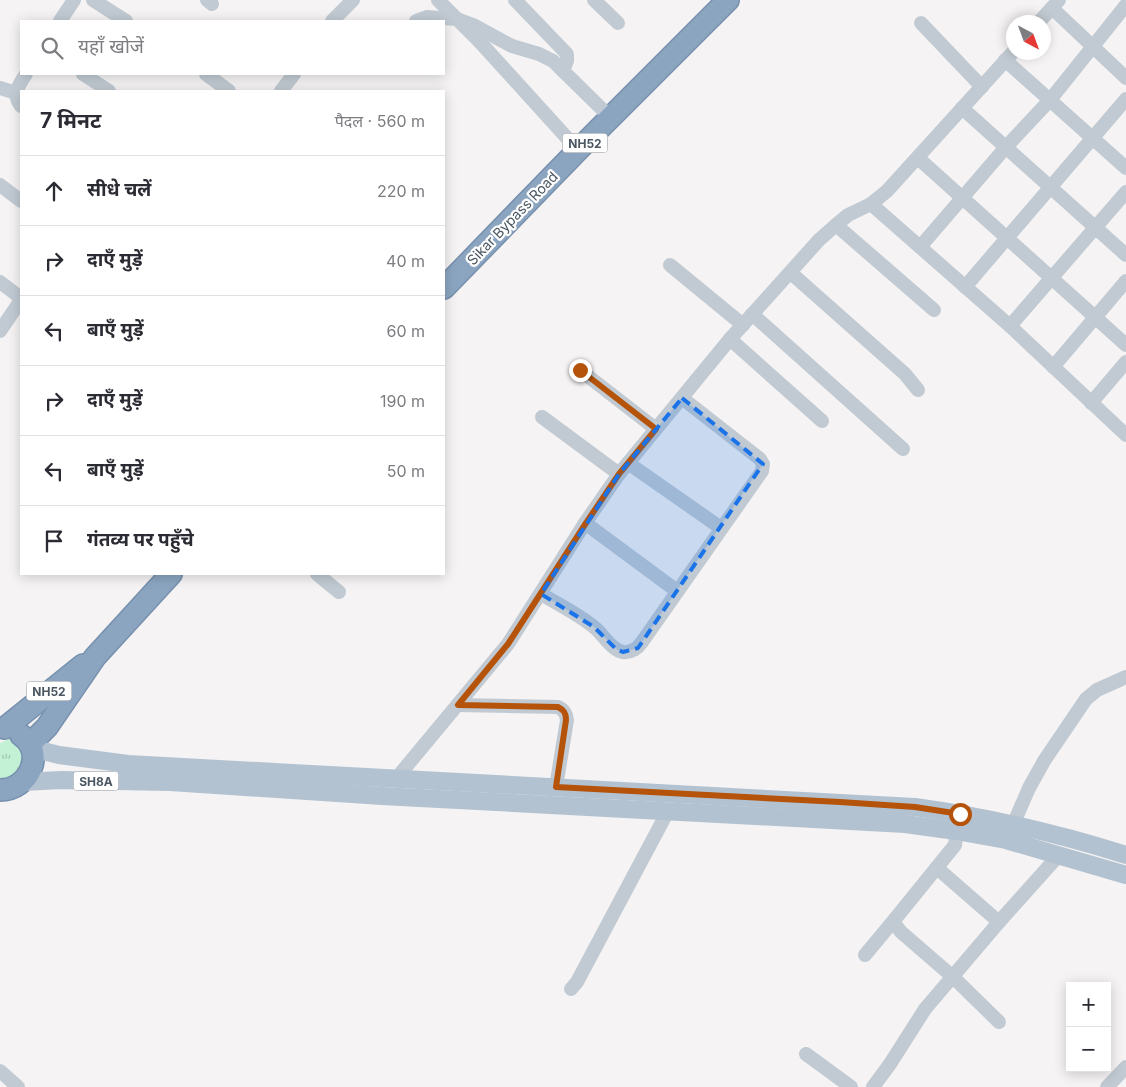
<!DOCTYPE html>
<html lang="hi">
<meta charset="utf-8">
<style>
:root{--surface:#fff;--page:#f2f2f3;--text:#2b2b33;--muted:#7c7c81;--line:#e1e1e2}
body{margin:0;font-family:Inter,"Noto Sans Devanagari",sans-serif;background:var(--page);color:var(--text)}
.controls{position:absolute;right:15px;bottom:15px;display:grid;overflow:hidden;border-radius:0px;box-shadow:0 2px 12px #0003}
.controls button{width:45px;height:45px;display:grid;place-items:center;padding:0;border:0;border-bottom:1px solid var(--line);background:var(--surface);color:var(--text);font:25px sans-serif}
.compass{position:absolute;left:1006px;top:15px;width:45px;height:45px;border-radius:50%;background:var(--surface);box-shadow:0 2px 12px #0003;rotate:139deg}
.stop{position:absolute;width:15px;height:15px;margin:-11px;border:4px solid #b45309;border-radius:50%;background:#fff}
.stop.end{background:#b45309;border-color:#fff;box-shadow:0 1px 5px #0008}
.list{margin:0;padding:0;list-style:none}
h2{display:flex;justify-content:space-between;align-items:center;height:65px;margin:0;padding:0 20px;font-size:21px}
h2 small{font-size:16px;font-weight:400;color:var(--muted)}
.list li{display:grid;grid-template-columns:32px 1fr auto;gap:15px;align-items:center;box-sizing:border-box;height:70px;padding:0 20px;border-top:1px solid var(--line)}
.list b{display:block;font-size:19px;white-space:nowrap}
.list em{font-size:16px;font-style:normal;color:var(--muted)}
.icon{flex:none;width:28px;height:28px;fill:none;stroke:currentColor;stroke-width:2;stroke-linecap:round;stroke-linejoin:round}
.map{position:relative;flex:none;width:1126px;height:1087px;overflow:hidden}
.search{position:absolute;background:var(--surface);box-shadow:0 2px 12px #0003;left:20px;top:20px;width:425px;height:55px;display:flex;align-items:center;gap:12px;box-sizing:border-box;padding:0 18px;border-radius:0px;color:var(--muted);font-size:19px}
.panel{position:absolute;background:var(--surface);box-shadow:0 2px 12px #0003;left:20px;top:90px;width:425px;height:485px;border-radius:0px}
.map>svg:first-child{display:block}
.grass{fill:url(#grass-tufts)}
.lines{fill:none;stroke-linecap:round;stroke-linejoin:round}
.highway-casing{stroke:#7690ad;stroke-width:24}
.minor{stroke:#c1cad2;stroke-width:14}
.major{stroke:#b3c2d1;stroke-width:18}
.highway{stroke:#8ba5c1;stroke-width:21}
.route{stroke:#b45309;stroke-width:6}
.marked{fill:#1a73e8;fill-opacity:0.2;stroke:#1a73e8;stroke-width:4;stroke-dasharray:10 6;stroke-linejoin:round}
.labels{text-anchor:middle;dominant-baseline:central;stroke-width:4.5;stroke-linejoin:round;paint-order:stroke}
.shield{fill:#fff;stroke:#808990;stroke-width:1}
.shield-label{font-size:12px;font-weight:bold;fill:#4a5661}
.street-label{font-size:14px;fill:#4a5661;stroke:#fff}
</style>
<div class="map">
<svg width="1126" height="1087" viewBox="0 0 1126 1087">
<defs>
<pattern id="grass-tufts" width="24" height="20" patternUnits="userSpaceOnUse" patternTransform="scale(1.25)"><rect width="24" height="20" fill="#c3f1d5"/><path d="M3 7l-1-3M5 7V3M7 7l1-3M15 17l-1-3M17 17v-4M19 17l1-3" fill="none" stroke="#a0c6b0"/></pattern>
</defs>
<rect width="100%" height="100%" fill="#f5f3f3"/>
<path class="grass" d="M11,738L20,741L27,766L0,788V743Z"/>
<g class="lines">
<g class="highway-casing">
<g id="highway">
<path d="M444,288L578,150L728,0"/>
<path d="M5,728L83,665"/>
<path d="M30,744L47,727L95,657L171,574"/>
<path d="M0,790C29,790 46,753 21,735"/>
</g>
</g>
<g class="minor">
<path d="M93,0L126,21"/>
<path d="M207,0L212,4"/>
<path d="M438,0L479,41L578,150"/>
<path d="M515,0L567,54V61L563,71"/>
<path d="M594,0L618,23"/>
<path d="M1052,8L1126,78"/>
<path d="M60,21L74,0"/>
<path d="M332,21L353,0"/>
<path d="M416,21L427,17L457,19L473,25L512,46L539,54L553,61L610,117"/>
<path d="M1039,22L1059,0"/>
<path d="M921,23L982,87"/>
<path d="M1005,60L1126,168"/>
<path d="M83,74L109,91"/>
<path d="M206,74L229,91"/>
<path d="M0,88L16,93"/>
<path d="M281,91L294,74"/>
<path d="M21,106C12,95 19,84 26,74"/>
<path d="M962,108L1126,255"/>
<path d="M918,158L1126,345"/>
<path d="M0,185L21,201"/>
<path d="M871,204L1010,326L1126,435"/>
<path d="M836,225L934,310"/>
<path d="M920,247L1006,147L1050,100L1126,5"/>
<path d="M670,265L743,325"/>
<path d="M791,273L905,374L918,390"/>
<path d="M0,282L21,298"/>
<path d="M965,287L1126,99"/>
<path d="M752,314L903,449"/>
<path d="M1010,326L1126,192"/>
<path d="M0,331L21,300"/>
<path d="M730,339L822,421"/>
<path d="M1053,367L1126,281"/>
<path d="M580,370L656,429"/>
<path d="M1091,403L1126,362"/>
<path d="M542,417L619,474"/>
<path d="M628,463L721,528"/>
<path d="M585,523L677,591"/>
<path d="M317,574L339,592"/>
<path d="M541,594C558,604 578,614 594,627C603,634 611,650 623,652C631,653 638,648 642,642L762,471L763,464L760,459L682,398"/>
<path d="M458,705L558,707C564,710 566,713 567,720L556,787"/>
<path d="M395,780L508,644L585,523L619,474L730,339L819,240L836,225L848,215L871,204L887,191L1014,51"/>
<path d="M958,821L955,845L895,919L894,923L901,932L953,977L999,1022"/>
<path d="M1013,825L1029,788L1044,761L1086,699L1097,690L1126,677"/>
<path d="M937,868L999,922"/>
<path d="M865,955L895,919"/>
<path d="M571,989L577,982L668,811"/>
<path d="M806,1054L851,1087"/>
<path d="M0,1071L18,1087"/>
<path d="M873,1087L890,1064L925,1009L999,922L1059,855"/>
<path d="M1107,1087L1126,1067"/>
</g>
<g class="major">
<path d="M31,748L59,755L128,764L915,807C987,817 1057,833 1126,855"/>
<path d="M23,782L61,780L170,782L382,796L905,824L956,831L1006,840L1126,875"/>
</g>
<use href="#highway" class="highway"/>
</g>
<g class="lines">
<path class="route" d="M580,370L656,429L619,474L586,523L508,644L458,705L558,707C564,710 566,713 566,720L556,787L840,802L915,807L960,814"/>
</g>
<path class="marked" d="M682,398L763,464L638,648L623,652L616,649L594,627L541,594L619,474Z"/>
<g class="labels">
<g class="shield">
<rect x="562.5" y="133.5" width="45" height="19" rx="4"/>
<rect x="26.5" y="681.5" width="45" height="19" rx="4"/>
<rect x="73.5" y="771.5" width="45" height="19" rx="4"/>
</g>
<g class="shield-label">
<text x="585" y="143">NH52</text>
<text x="49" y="691">NH52</text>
<text x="96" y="781">SH8A</text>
</g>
<g class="street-label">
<text transform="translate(512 218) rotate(-46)">Sikar Bypass Road</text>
</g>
</g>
</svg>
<div class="controls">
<button>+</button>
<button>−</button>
</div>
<svg class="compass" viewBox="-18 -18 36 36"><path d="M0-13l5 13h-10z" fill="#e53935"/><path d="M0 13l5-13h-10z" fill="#7c7c81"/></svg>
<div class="stop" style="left:960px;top:814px"></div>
<div class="stop end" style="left:580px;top:370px"></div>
<div class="search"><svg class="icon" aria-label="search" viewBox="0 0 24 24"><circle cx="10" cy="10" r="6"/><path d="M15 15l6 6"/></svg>यहाँ खोजें</div>
<section class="panel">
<h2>7 मिनट<small>पैदल · 560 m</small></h2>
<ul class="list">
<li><svg class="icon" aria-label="ahead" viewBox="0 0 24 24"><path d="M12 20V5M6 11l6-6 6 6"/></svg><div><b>सीधे चलें</b></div><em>220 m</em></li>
<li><svg class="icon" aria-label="right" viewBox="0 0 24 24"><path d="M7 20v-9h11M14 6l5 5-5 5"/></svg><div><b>दाएँ मुड़ें</b></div><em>40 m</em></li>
<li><svg class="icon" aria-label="left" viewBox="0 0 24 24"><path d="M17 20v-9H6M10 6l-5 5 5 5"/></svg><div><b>बाएँ मुड़ें</b></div><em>60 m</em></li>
<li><svg class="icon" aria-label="right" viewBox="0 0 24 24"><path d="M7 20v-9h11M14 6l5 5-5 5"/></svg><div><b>दाएँ मुड़ें</b></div><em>190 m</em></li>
<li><svg class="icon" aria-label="left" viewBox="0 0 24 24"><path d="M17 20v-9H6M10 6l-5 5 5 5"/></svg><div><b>बाएँ मुड़ें</b></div><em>50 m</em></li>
<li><svg class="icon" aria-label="arrive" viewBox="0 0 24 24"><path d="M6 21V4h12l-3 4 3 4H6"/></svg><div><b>गंतव्य पर पहुँचे</b></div></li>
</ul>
</section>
</div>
